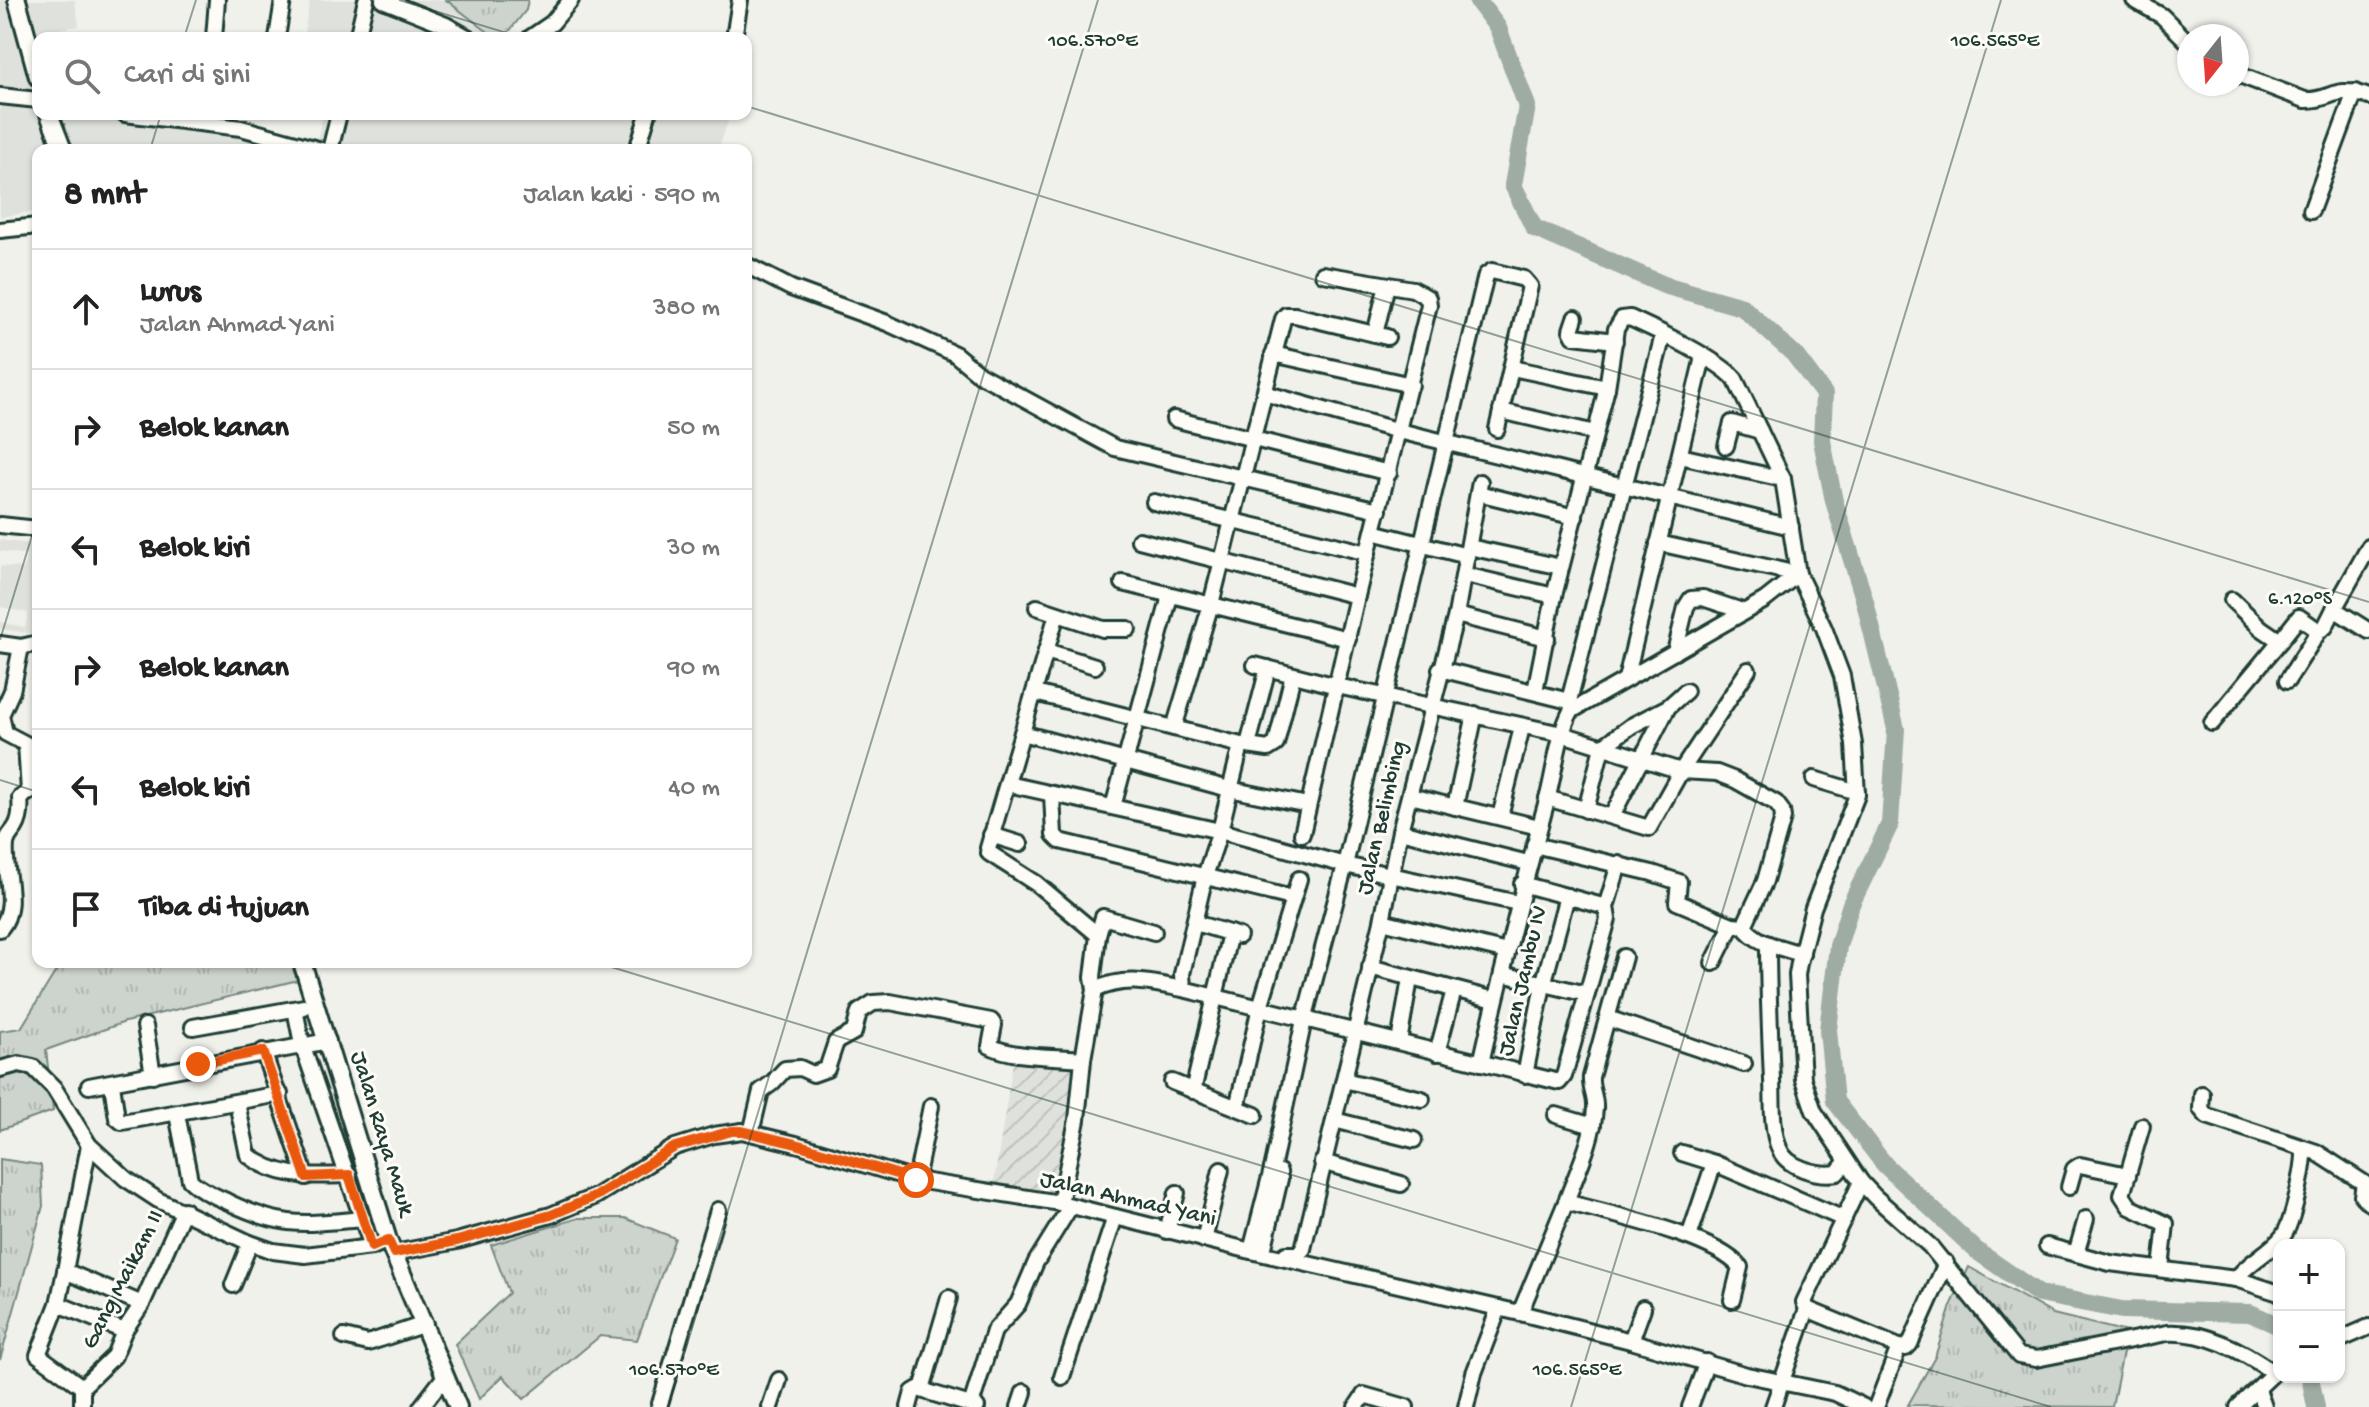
<!DOCTYPE html>
<html lang="id">
<meta charset="utf-8">
<style>
:root{--surface:#fff;--page:#f2f2f2;--text:#222;--muted:#767676;--line:#e0e0e0}
body{margin:0;font-family:"Gochi Hand",sans-serif;background:var(--page);color:var(--text)}
.controls{position:absolute;right:24px;bottom:24px;display:grid;overflow:hidden;border-radius:16px;box-shadow:0 2px 6px #0004}
.controls button{width:72px;height:72px;display:grid;place-items:center;padding:0;border:0;border-bottom:2px solid var(--line);background:var(--surface);color:var(--text);font:40px sans-serif}
.compass{position:absolute;left:2177px;top:24px;width:72px;height:72px;border-radius:50%;background:var(--surface);box-shadow:0 2px 6px #0004;rotate:197deg}
.stop{position:absolute;width:24px;height:24px;margin:-18px;border:6px solid #ea580c;border-radius:50%;background:#fff}
.stop.end{background:#ea580c;border-color:#fff;box-shadow:0 2px 8px #0008}
.list{margin:0;padding:0;list-style:none}
h2{display:flex;justify-content:space-between;align-items:center;height:104px;margin:0;padding:0 32px;font-size:34px}
h2 small{font-size:26px;font-weight:400;color:var(--muted)}
.list li{display:grid;grid-template-columns:52px 1fr auto;gap:24px;align-items:center;box-sizing:border-box;height:120px;padding:0 32px;border-top:2px solid var(--line)}
.list b{display:block;font-size:30px;white-space:nowrap}
.list p{margin:0;font-size:26px;white-space:nowrap;color:var(--muted)}
.list em{font-size:26px;font-style:normal;color:var(--muted)}
.icon{flex:none;width:44px;height:44px;fill:none;stroke:currentColor;stroke-width:2;stroke-linecap:round;stroke-linejoin:round}
.map{position:relative;flex:none;width:2369px;height:1407px;overflow:hidden}
.search{position:absolute;background:var(--surface);box-shadow:0 2px 6px #0004;left:32px;top:32px;width:720px;height:88px;display:flex;align-items:center;gap:20px;box-sizing:border-box;padding:0 28px;border-radius:16px;color:var(--muted);font-size:30px}
.panel{position:absolute;background:var(--surface);box-shadow:0 2px 6px #0004;left:32px;top:144px;width:720px;height:824px;border-radius:16px}
.map>svg:first-child{display:block}
.built{fill:#dfe2dc}
.industrial{fill:url(#industrial-furrows)}
.grass{fill:url(#grass-tufts);stroke:#768880;stroke-width:2}
.lines{fill:none;stroke-linecap:round;stroke-linejoin:round}
.river{stroke:#9faca4;stroke-width:18}
.minor-casing{stroke:#1f3d34;stroke-width:20}
.major-casing{stroke:#1f3d34;stroke-width:22}
.minor{stroke:#fdfcf7;stroke-width:14}
.major{stroke:#fdfcf7;stroke-width:16}
.route{stroke:#ea580c;stroke-width:10}
.ticks{fill:none;stroke:#1f3d34;stroke-width:2;stroke-opacity:0.45}
.labels{text-anchor:middle;dominant-baseline:central;stroke-width:6;stroke-linejoin:round;paint-order:stroke}
.street-label{font-size:24px;fill:#1f3d34;stroke:#fdfcf7}
.ticks-label{font-size:20px;text-anchor:middle;fill:#1f3d34;stroke:#fdfcf7;stroke-width:6;stroke-linejoin:round;paint-order:stroke}
</style>
<div class="map">
<svg width="2369" height="1407" viewBox="0 0 2369 1407">
<defs>
<pattern id="industrial-furrows" width="10" height="10" patternUnits="userSpaceOnUse" patternTransform="scale(2)"><rect width="10" height="10" fill="#dfe2dc"/><path d="M-1 1l2-2M0 10L10 0M9 11l2-2" fill="none" stroke="#bfc3bd"/></pattern>
<pattern id="grass-tufts" width="24" height="20" patternUnits="userSpaceOnUse" patternTransform="scale(2)"><rect width="24" height="20" fill="#cdd3cd"/><path d="M3 7l-1-3M5 7V3M7 7l1-3M15 17l-1-3M17 17v-4M19 17l1-3" fill="none" stroke="#b0b6b1"/></pattern>
</defs>
<rect width="100%" height="100%" fill="#f0f1eb"/>
<filter id="ink" filterUnits="userSpaceOnUse"><feTurbulence type="fractalNoise" baseFrequency=".0125" numOctaves="2"/><feDisplacementMap in="SourceGraphic" scale="16" xChannelSelector="R" yChannelSelector="G"/><feConvolveMatrix kernelMatrix="1 2 1 2 8 2 1 2 1" color-interpolation-filters="sRGB"/></filter>
<g filter="url(#ink)">
<g class="built">
<path d="M0,0H75L79,26L31,34L38,62V114H87L316,143L323,114H721L728,122L718,150H38V211L0,217Z"/>
<path d="M310,0H446L496,38H303Z"/>
<path d="M0,540L38,545V602L34,634L0,629V622L25,627L28,613L0,607V566L24,568L26,555L0,551Z"/>
</g>
<path class="industrial" d="M1014,1056L1094,1062L1063,1207L992,1194Z"/>
<g class="grass">
<path d="M446,0H528L526,10L504,38H496Z"/>
<path d="M67,962H291L298,980L125,1022L46,1050L53,1111L0,1130V1031L21,1028L59,966Z"/>
<path d="M0,1159L41,1165L43,1206L0,1360Z"/>
<path d="M579,1218H625L675,1238L637,1340L600,1336L524,1399L503,1376L479,1399L455,1344L509,1293L491,1245Z"/>
<path d="M1969,1267L2053,1314L2127,1332L2112,1407L1908,1405L1935,1357L1951,1306Z"/>
</g>
<g class="lines">
<g class="river">
<path d="M1477,0L1498,28L1527,106L1513,185L1534,228L1664,285L1742,307L1794,354L1824,394L1822,441L1834,501L1865,602L1896,729L1890,824L1851,904L1838,946L1828,1030L1835,1101L1885,1165L1977,1251L2039,1294L2122,1310L2250,1313L2279,1326"/>
<path d="M2310,1377L2316,1407"/>
</g>
<g class="minor-casing">
<g id="minor">
<path d="M383,0L446,25L469,38"/>
<path d="M2134,0L2162,16L2189,43"/>
<path d="M214,38L217,0"/>
<path d="M277,38L283,0"/>
<path d="M357,38L366,0"/>
<path d="M530,38L552,23L571,0"/>
<path d="M734,38L740,0"/>
<path d="M2237,74L2305,100C2333,101 2332,84 2369,97"/>
<path d="M0,96L38,100"/>
<path d="M125,114L241,128L321,150"/>
<path d="M330,150L339,114"/>
<path d="M637,150L648,114"/>
<path d="M2311,211L2355,92"/>
<path d="M0,230L38,226"/>
<path d="M746,265L791,288L887,323L955,354L979,374L1115,448L1379,510"/>
<path d="M1575,318L1571,330L1574,336L1615,341"/>
<path d="M1375,334L1387,285"/>
<path d="M1273,354L1411,385"/>
<path d="M1512,368L1607,388"/>
<path d="M1264,393L1399,431L1791,527"/>
<path d="M1501,411L1595,433"/>
<path d="M1174,419L1389,473"/>
<path d="M1726,446L1732,423L1760,431"/>
<path d="M1680,456L1783,479"/>
<path d="M1478,493L1575,517"/>
<path d="M1154,502L1368,553"/>
<path d="M0,525L38,529"/>
<path d="M1373,532L1467,556"/>
<path d="M1139,540L1357,596"/>
<path d="M1658,543L1798,574"/>
<path d="M1469,547L1561,567"/>
<path d="M2369,547L2334,609L2369,631"/>
<path d="M1465,575L1554,596"/>
<path d="M1123,583L1348,639"/>
<path d="M2232,600L2261,628L2280,641L2299,617L2319,631"/>
<path d="M1037,607L1103,629H1128"/>
<path d="M1456,615L1547,638"/>
<path d="M0,644L21,647L38,643"/>
<path d="M1046,651L1095,666"/>
<path d="M1675,652L1686,607L1691,599L1703,598L1742,611"/>
<path d="M1255,665L1337,686L1562,734L1681,771L1717,773L1735,780L1776,803L1782,811L1783,818L1765,881L1744,926C1755,944 1783,948 1802,954"/>
<path d="M1440,669L1569,701"/>
<path d="M1626,679L1703,357"/>
<path d="M2287,681L2319,631L2325,627L2334,609"/>
<path d="M1535,691L1554,596L1607,388L1616,329L1622,319L1630,318C1655,329 1719,360 1735,379L1783,479L1798,574L1824,628L1842,676L1854,744L1857,795L1813,908L1799,963L1797,975L1803,1079L1814,1111L1861,1182L1875,1197L1930,1246L2019,1356L2036,1359L2167,1333C2206,1331 2241,1350 2273,1372"/>
<path d="M1035,693L1241,745L1268,749L1276,744L1293,675"/>
<path d="M1574,708L1569,701L1663,335"/>
<path d="M2212,723L2280,641"/>
<path d="M1174,728L1211,604L1283,319L1286,315H1295L1387,337"/>
<path d="M1022,733L1229,789L1308,805"/>
<path d="M1241,745L1220,831L1205,876L1182,974L1183,989L1559,1082L1564,1076L1608,919L1606,907L1619,864"/>
<path d="M1248,745L1268,668"/>
<path d="M1814,779L1857,792"/>
<path d="M1008,784L1220,831L1345,865L1518,903"/>
<path d="M1052,794L1054,835L1060,841L1292,898"/>
<path d="M1410,796L1539,827"/>
<path d="M1547,798L1649,828L1681,771L1748,670"/>
<path d="M1113,807L1170,596"/>
<path d="M1455,807L1475,714"/>
<path d="M1586,810L1602,747L1631,726L1668,707"/>
<path d="M1612,816L1668,707L1686,691"/>
<path d="M1500,817L1522,727"/>
<path d="M1400,831L1528,863"/>
<path d="M1302,834L1357,596L1429,305L1428,298L1413,289L1323,274"/>
<path d="M991,835L1020,844"/>
<path d="M1534,845L1652,873L1679,882L1677,902L1732,925L1744,926"/>
<path d="M988,848L1057,614"/>
<path d="M989,853L1037,884L1098,935L1093,977L1095,990"/>
<path d="M1522,884L1606,907"/>
<path d="M1382,921L1507,952"/>
<path d="M1195,923L1239,936"/>
<path d="M0,929C20,906 3,872 6,844C7,836 11,834 15,828C21,819 21,808 20,798L29,792L26,744L5,733L1,715L12,691L21,647"/>
<path d="M1098,935L1103,917L1154,932"/>
<path d="M1768,944C1768,990 1770,1035 1772,1080C1773,1101 1771,1128 1779,1148C1786,1168 1818,1176 1837,1173L1846,1162"/>
<path d="M1713,963L1732,925"/>
<path d="M1370,967L1495,1000"/>
<path d="M1502,974L1587,994"/>
<path d="M295,1009L302,1044L372,1247"/>
<path d="M1607,1018L1744,1064"/>
<path d="M145,1026L153,1075"/>
<path d="M193,1027L304,1007"/>
<path d="M1399,1042L1410,979"/>
<path d="M263,1051L306,1177"/>
<path d="M1437,1053L1454,990"/>
<path d="M1481,1063C1501,975 1523,887 1547,800C1555,771 1557,738 1571,711L1765,600L1798,574"/>
<path d="M0,1069L19,1064L33,1067L54,1088L89,1145L126,1179L158,1200L250,1243L273,1251L305,1255L372,1247L388,1240"/>
<path d="M1525,1075L1543,985L1567,896"/>
<path d="M1344,1080L1422,1099"/>
<path d="M1172,1082L1255,1115"/>
<path d="M112,1084L117,1118L122,1122L280,1094"/>
<path d="M89,1086L328,1041"/>
<path d="M1193,1091L1230,933"/>
<path d="M2202,1094L2201,1109L2207,1116L2316,1152L2364,1183L2362,1196L2369,1203"/>
<path d="M237,1103L248,1155C278,1179 312,1176 349,1175"/>
<path d="M1237,1108L1260,1007L1299,879"/>
<path d="M177,1114L190,1180C200,1190 215,1196 228,1202C284,1229 303,1224 363,1219"/>
<path d="M1556,1115L1593,1126"/>
<path d="M1334,1120L1414,1140"/>
<path d="M2142,1126L2122,1195L2130,1207L2166,1224L2161,1268"/>
<path d="M751,1133L761,1091L772,1083L785,1069L800,1068L813,1074L827,1069L836,1042L854,1032L859,1012L873,1003L890,1002L991,1021L994,1025L990,1046C1013,1058 1056,1056 1083,1059"/>
<path d="M1682,1153L1714,1163L1689,1237"/>
<path d="M1322,1162L1401,1184"/>
<path d="M1714,1163L1844,1219"/>
<path d="M916,1180L931,1106"/>
<path d="M2069,1187L2074,1169L2080,1165L2128,1175"/>
<path d="M1566,1202C1577,1172 1593,1141 1595,1108C1596,1097 1590,1089 1591,1077L1624,957"/>
<path d="M1060,1203L1077,1120L1083,1059L1095,990C1125,975 1152,983 1183,989"/>
<path d="M1167,1231L1177,1193"/>
<path d="M1204,1240L1221,1170"/>
<path d="M2047,1246L2110,1263L2236,1279L2279,1293"/>
<path d="M1264,1247L1280,1179L1279,1172L1272,1169"/>
<path d="M1251,1251L1272,1169L1304,1020L1345,865L1486,275L1492,271L1524,279L1530,286L1497,429"/>
<path d="M394,1253L457,1241L551,1215L596,1196L675,1147L714,1135L742,1131L796,1144L916,1180L1060,1203L1251,1251L1520,1313L1631,1341L1747,1375L1835,1393L1864,1407"/>
<path d="M1286,1254H1298L1303,1249L1382,921L1400,831L1456,615L1480,482"/>
<path d="M2076,1254L2086,1219"/>
<path d="M65,1271L89,1145"/>
<path d="M2236,1279C2249,1261 2270,1253 2283,1236C2293,1223 2305,1165 2304,1149"/>
<path d="M233,1285L250,1243"/>
<path d="M58,1304L38,1355L82,1387"/>
<path d="M1807,1309L1899,1347"/>
<path d="M1520,1313L1566,1202C1608,1214 1713,1235 1740,1267L1732,1300"/>
<path d="M124,1331L58,1304L65,1271L142,1304"/>
<path d="M344,1337L368,1343L425,1324"/>
<path d="M2339,1340L2369,1327"/>
<path d="M1631,1341L1643,1308"/>
<path d="M1062,1377L1115,1217"/>
<path d="M922,1389L949,1298"/>
<path d="M2258,1389L2264,1407"/>
<path d="M971,1405L994,1331L1018,1304L1036,1262L1070,1207"/>
<path d="M82,1407V1387L114,1356L124,1331L142,1304L184,1210"/>
<path d="M421,1407L445,1376"/>
<path d="M659,1407L718,1210"/>
<path d="M770,1407L779,1380"/>
<path d="M909,1407L913,1392L918,1389L977,1407"/>
<path d="M1019,1407L1024,1392"/>
<path d="M1356,1407L1364,1395L1406,1407"/>
<path d="M1466,1407L1474,1373L1499,1308"/>
<path d="M1690,1407L1707,1362"/>
<path d="M1773,1407L1807,1309L1804,1302L1861,1182"/>
<path d="M1876,1407L1899,1347L1906,1348L1910,1344L1946,1263"/>
<path d="M2238,1407L2279,1368"/>
</g>
</g>
<g class="major-casing">
<g id="major">
<path d="M17,0L38,77"/>
<path d="M49,114L63,150"/>
<path d="M302,962L388,1240L458,1407"/>
</g>
</g>
<use href="#minor" class="minor"/>
<use href="#major" class="major"/>
</g>
</g>
<g class="lines" filter="url(#ink)">
<path class="route" d="M198,1064L263,1051L306,1177L349,1175L372,1247L388,1240L394,1253L457,1241L551,1215L596,1196L675,1147L732,1131H742L796,1144L916,1180"/>
</g>
<path class="ticks" d="M399,0L523,38M184,38L196,0M746,106L2369,602M150,150L161,114M0,640L38,516M0,780L38,792M595,962L2051,1407M668,1407L1098,0M1571,1407L2001,0"/>
<g class="labels">
<g class="street-label">
<text transform="translate(1383 818) rotate(-77)">Jalan Belimbing</text>
<text transform="translate(1524 981) rotate(-77)">Jalan Jambu IV</text>
<text transform="translate(381 1134) rotate(73)">Jalan Raya Mauk</text>
<text transform="translate(1128 1200) rotate(13)">Jalan Ahmad Yani</text>
<text transform="translate(124 1280) rotate(-63)">Gang Maikam II</text>
</g>
</g>
<g class="ticks-label">
<text x="1093" y="46">106.570°E</text>
<text x="1995" y="46">106.565°E</text>
<text x="2300" y="604">6.120°S</text>
<text x="674" y="1375">106.570°E</text>
<text x="1577" y="1375">106.565°E</text>
</g>
</svg>
<div class="controls">
<button>+</button>
<button>−</button>
</div>
<svg class="compass" viewBox="-18 -18 36 36"><path d="M0-13l5 13h-10z" fill="#e53935"/><path d="M0 13l5-13h-10z" fill="#767676"/></svg>
<div class="stop" style="left:916px;top:1180px"></div>
<div class="stop end" style="left:198px;top:1064px"></div>
<div class="search"><svg class="icon" aria-label="search" viewBox="0 0 24 24"><circle cx="10" cy="10" r="6"/><path d="M15 15l6 6"/></svg>Cari di sini</div>
<section class="panel">
<h2>8 mnt<small>Jalan kaki · 590 m</small></h2>
<ul class="list">
<li><svg class="icon" aria-label="ahead" viewBox="0 0 24 24"><path d="M12 20V5M6 11l6-6 6 6"/></svg><div><b>Lurus</b><p>Jalan Ahmad Yani</p></div><em>380 m</em></li>
<li><svg class="icon" aria-label="right" viewBox="0 0 24 24"><path d="M7 20v-9h11M14 6l5 5-5 5"/></svg><div><b>Belok kanan</b></div><em>50 m</em></li>
<li><svg class="icon" aria-label="left" viewBox="0 0 24 24"><path d="M17 20v-9H6M10 6l-5 5 5 5"/></svg><div><b>Belok kiri</b></div><em>30 m</em></li>
<li><svg class="icon" aria-label="right" viewBox="0 0 24 24"><path d="M7 20v-9h11M14 6l5 5-5 5"/></svg><div><b>Belok kanan</b></div><em>90 m</em></li>
<li><svg class="icon" aria-label="left" viewBox="0 0 24 24"><path d="M17 20v-9H6M10 6l-5 5 5 5"/></svg><div><b>Belok kiri</b></div><em>40 m</em></li>
<li><svg class="icon" aria-label="arrive" viewBox="0 0 24 24"><path d="M6 21V4h12l-3 4 3 4H6"/></svg><div><b>Tiba di tujuan</b></div></li>
</ul>
</section>
</div>
